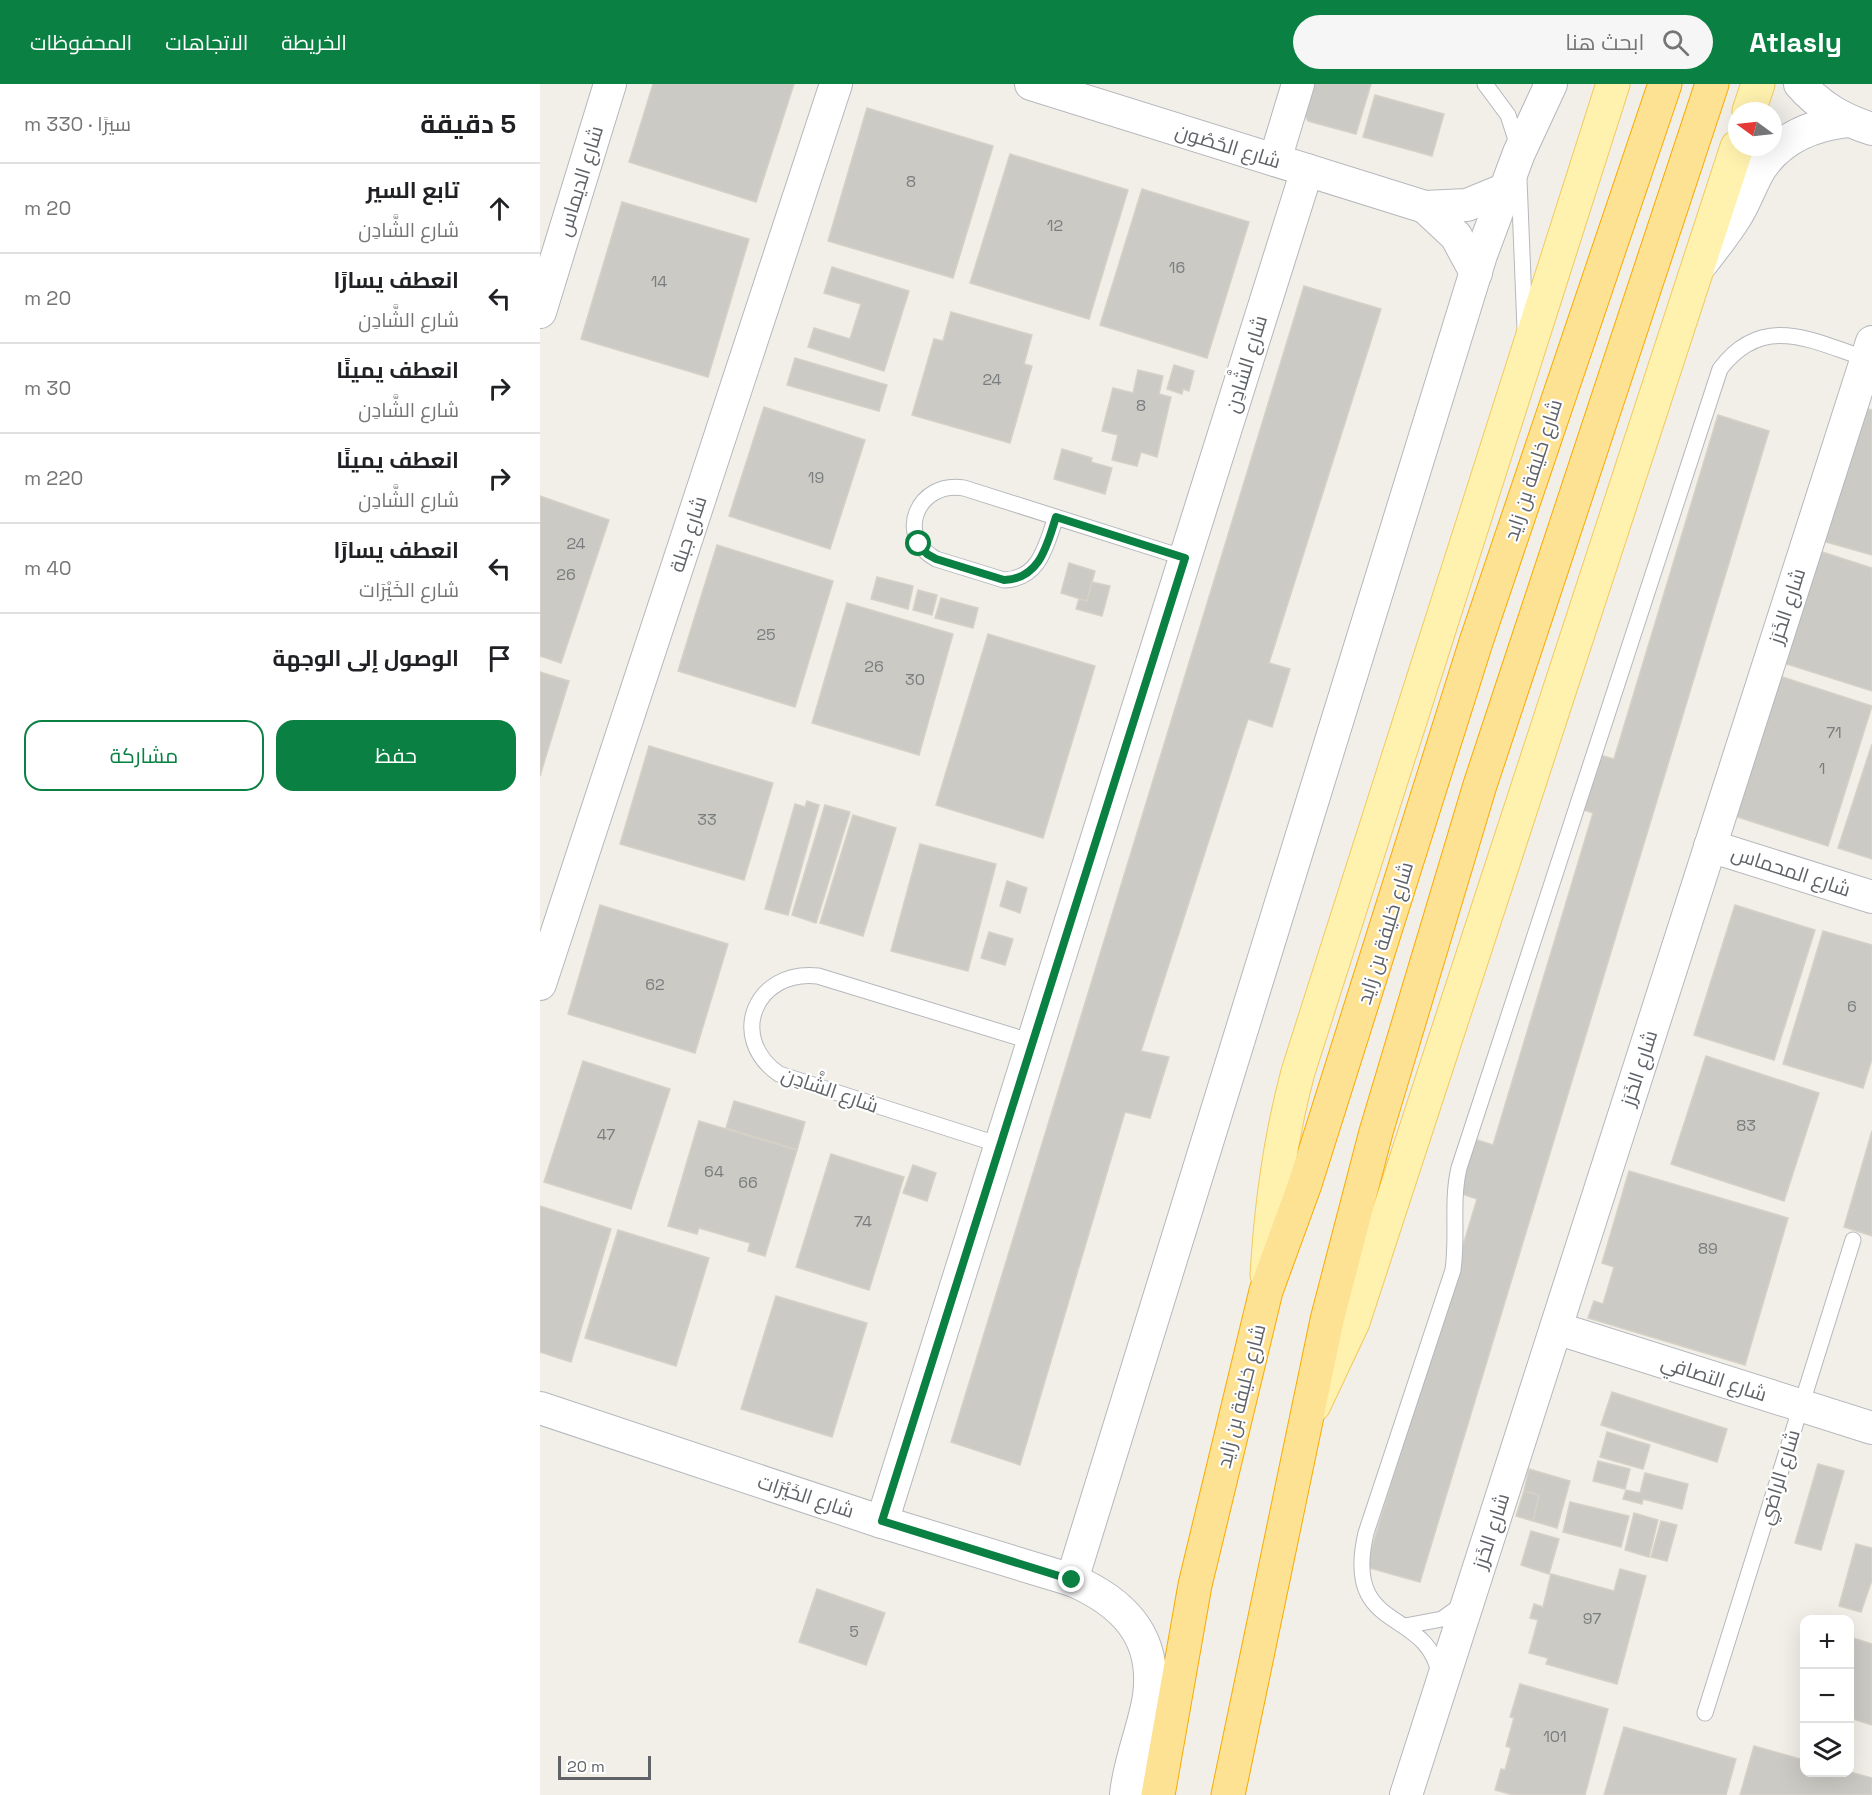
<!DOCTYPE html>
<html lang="ar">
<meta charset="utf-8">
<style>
:root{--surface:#fff;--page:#f6f6f6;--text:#202124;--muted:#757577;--line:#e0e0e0;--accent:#0b8043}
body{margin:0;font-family:"Space Grotesk",Cairo,sans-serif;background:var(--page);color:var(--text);direction:rtl}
.controls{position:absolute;right:18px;bottom:18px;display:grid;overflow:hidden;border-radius:12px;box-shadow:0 6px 24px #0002}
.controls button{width:54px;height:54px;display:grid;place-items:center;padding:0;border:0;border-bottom:2px solid var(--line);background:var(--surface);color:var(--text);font:30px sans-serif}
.compass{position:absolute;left:1188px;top:18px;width:54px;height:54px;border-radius:50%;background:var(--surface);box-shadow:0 6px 24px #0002;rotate:285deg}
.scale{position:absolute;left:18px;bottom:15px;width:93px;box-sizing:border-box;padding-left:6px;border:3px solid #5f6368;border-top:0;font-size:16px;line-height:21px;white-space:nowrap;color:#5f6368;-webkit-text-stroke:4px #fff;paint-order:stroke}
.stop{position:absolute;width:18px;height:18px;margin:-14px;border:4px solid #0b8043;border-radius:50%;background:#fff}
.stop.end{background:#0b8043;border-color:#fff;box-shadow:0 2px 6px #0008}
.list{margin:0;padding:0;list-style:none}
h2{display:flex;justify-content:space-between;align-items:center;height:78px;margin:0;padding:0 24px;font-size:26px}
h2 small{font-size:20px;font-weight:400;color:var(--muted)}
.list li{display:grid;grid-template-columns:39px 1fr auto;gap:18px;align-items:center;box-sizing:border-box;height:90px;padding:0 24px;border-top:2px solid var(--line)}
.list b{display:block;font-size:22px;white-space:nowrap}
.list p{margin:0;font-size:20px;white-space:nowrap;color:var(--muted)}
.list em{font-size:20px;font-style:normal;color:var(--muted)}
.actions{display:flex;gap:12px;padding:18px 24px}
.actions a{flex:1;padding:14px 0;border:2px solid var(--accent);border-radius:18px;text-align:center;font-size:21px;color:var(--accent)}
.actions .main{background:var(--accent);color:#fff}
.icon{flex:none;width:33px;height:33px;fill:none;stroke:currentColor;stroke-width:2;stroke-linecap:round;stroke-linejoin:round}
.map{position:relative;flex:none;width:1332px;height:1711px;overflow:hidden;direction:ltr}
header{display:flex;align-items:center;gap:36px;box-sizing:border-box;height:84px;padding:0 30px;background:var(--accent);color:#fff}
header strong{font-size:28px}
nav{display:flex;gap:33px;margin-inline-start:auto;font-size:21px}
.search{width:420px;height:54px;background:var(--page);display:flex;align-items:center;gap:15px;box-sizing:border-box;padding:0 21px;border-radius:33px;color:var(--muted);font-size:22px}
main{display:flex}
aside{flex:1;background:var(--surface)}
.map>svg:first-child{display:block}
.building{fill:#cccac5;stroke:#d6d1c6;stroke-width:1.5}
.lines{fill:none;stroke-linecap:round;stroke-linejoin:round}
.lane-casing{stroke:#b5b8bc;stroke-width:17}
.street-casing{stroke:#b5b8bc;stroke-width:34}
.primary-casing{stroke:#f2c960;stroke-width:35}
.highway-casing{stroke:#f9ab00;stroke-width:35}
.lane{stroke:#fff;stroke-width:15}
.street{stroke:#fff;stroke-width:32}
.primary{stroke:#fff2af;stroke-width:33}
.highway{stroke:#fde293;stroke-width:33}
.route{stroke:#0b8043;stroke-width:8}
.labels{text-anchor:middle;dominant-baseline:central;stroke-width:4.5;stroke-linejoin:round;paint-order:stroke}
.number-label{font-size:16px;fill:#7a7d7f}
.street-label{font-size:20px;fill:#5f6368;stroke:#fff}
</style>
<header>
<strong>Atlasly</strong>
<div class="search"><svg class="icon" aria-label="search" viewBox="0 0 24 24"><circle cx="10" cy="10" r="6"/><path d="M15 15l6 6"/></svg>ابحث هنا</div>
<nav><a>الخريطة</a><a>الاتجاهات</a><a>المحفوظات</a></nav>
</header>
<main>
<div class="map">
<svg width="1332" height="1711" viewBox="0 0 1332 1711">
<rect width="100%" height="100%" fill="#f1efe8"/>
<g class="building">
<path d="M113,0H254L216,118L89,78Z"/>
<path d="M764,0H831L816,50L768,37L759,17Z"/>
<path d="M835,11L904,30L892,72L823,53Z"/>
<path d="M327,24L453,62L413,194L288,157Z"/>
<path d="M470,70L588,106L549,235L430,199Z"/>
<path d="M602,105L709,138L667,274L560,241Z"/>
<path d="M82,118L209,155L168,293L41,255Z"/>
<path d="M292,183L369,207L344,287L268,263L274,244L310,255L321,220L284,209Z"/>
<path d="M764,202L841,225L729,579L750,585L732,643L708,635L601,967L629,973L610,1034L585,1028L480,1381L411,1358Z"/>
<path d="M411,228L492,251L484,280L492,282L470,359L372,331L394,255L403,257Z"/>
<path d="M255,274L347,301L339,327L247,301Z"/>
<path d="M634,281L654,287L649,307L643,305L642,310L627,305Z"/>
<path d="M598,286L623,292L619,310L631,313L617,373L601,368L597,382L572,376L578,351L562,347L573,304L593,309Z"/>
<path d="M1317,322L1332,326V471L1279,456Z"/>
<path d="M224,323L325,356L290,465L189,432Z"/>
<path d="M1178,331L1229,347L880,1498L826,1483L937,1115L916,1108L931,1054L953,1061L1053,729L1038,724L1056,670L1074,675Z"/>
<path d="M522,365L552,374L551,378L572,384L565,410L514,395Z"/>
<path d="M0,412L69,436L21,579L0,572Z"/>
<path d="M177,461L293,497L255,623L138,587Z"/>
<path d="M1273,465L1332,484V607L1237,577Z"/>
<path d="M529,479L555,487L547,517L521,509Z"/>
<path d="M337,493L373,502L368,525L331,515Z"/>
<path d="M552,498L570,502L562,532L536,525L539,515L547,517Z"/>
<path d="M378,506L397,511L392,531L373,526Z"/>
<path d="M401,514L438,524L433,544L395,534Z"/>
<path d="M307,519L413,550L379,671L272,639Z"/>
<path d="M448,550L555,582L503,754L396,721Z"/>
<path d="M0,588L29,597L0,692Z"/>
<path d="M1230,589L1332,622L1288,762L1185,729Z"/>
<path d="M1332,660V775L1298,764Z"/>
<path d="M109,662L233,699L204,796L80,760Z"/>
<path d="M267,717L279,721L248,831L225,825L255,720L265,723Z"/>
<path d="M285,721L310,728L276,839L252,831Z"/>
<path d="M313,731L356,744L323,852L280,839Z"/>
<path d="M380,760L456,780L428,887L351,867Z"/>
<path d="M467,797L487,804L480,829L460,822Z"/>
<path d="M60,821L188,860L155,969L28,930Z"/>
<path d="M1195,821L1275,846L1234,976L1154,951Z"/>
<path d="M1283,847L1332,861V975L1323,1004L1243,980Z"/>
<path d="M449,848L473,855L465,881L441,874Z"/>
<path d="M1166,972L1279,1009L1244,1117L1131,1080Z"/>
<path d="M43,977L130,1005L91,1125L4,1098Z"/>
<path d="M194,1017L265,1038L257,1066L186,1044Z"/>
<path d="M159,1037L257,1066L225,1172L208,1167L210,1159L159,1144L157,1150L128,1142Z"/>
<path d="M1332,1047V1152L1304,1143Z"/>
<path d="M291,1070L364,1093L329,1206L256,1183Z"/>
<path d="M373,1081L396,1089L387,1117L363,1109Z"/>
<path d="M1089,1087L1248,1134L1205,1281L1048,1234L1054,1217L1063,1220L1074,1183L1062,1179Z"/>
<path d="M0,1122L71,1145L31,1278L0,1268Z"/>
<path d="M78,1146L169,1174L136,1282L45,1254Z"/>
<path d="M236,1212L327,1239L292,1353L201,1325Z"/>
<path d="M1072,1308L1187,1345L1177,1378L1061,1341Z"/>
<path d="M1067,1348L1110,1361L1103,1385L1060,1373Z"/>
<path d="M1058,1377L1090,1385L1085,1405L1053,1397Z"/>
<path d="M1278,1380L1304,1387L1281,1466L1255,1459Z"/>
<path d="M989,1385L1030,1397L1017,1444L993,1437L999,1411L984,1407Z"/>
<path d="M1105,1389L1148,1400L1142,1425L1103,1415L1102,1420L1083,1415L1086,1406L1100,1409Z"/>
<path d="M984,1407L999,1411L993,1437L976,1432Z"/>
<path d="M1030,1418L1089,1432L1081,1463L1023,1448Z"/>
<path d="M1094,1429L1118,1436L1109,1473L1085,1466Z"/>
<path d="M1121,1437L1137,1441L1127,1477L1111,1473Z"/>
<path d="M991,1447L1019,1455L1009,1490L981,1481Z"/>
<path d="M1316,1460L1332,1464V1496L1321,1528L1299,1522Z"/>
<path d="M1080,1485L1106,1492L1077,1600L1006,1580L1008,1574L989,1569L998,1536L990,1534L994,1520L1003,1523L1011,1490L1074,1507Z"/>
<path d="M277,1505L345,1529L326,1581L259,1558Z"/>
<path d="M1310,1553L1332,1560V1641L1310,1634V1581L1314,1568L1310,1567Z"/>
<path d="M980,1600L1068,1625L1045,1711H973L955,1706L961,1685L965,1686L971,1664L966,1662L974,1634L970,1633Z"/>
<path d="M1084,1643L1196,1675L1186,1711H1064Z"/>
<path d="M1214,1662L1264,1676V1688H1310L1332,1694V1711H1200Z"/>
</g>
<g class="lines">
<g class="lane-casing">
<g id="lane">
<path d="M945,0L968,31L978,62"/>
<path d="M979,95L985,245"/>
<path d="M516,433C506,461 500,495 464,496L396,475C354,452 378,396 424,404L645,474"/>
<path d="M460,1061L239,990C187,954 215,885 278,892L493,958"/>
<path d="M865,1542L902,1535L923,1520"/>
<path d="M900,1593C888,1521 802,1552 826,1449L913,1186C918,1151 911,1118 919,1084L1180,285C1223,228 1272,257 1327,275"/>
<path d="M1165,1629L1313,1156"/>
</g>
</g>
<g class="street-casing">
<g id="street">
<path d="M491,0L885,123L927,121L966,105"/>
<path d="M1260,0C1280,23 1303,36 1332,45"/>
<path d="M735,76L758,0"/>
<path d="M885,123L916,152L936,189"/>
<path d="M1162,179C1173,165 1185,150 1195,134C1205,119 1211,100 1220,85C1240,54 1272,41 1307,37"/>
<path d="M0,228L70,0"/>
<path d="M1170,762L1332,813"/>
<path d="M0,900L296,0"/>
<path d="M1016,1244L1332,1344"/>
<path d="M0,1324L342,1438L532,1496C583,1518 617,1552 609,1612C604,1645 589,1677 586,1711"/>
<path d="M342,1438L767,86"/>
<path d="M532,1496L941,171L979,69L1011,0"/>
<path d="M866,1711L1332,258"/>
</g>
</g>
<g class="primary-casing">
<g id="primary">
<path d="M1209,27L1218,0"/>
<path d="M727,1191C731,1122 740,1055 758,988L1073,0"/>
<path d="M774,1321L813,1238L1197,63"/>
</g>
</g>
<g class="highway-casing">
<g id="highway">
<path d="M618,1711L655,1501L726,1207L765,1100L936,558L1125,0"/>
<path d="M688,1711L787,1236L836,1048L940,701L1172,0"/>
</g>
</g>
<use href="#lane" class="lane"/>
<use href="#street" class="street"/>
<use href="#primary" class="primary"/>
<use href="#highway" class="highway"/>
</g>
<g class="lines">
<path class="route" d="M379,460L387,470L396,475L464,496C500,495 507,461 516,433L645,474L342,1437L532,1496"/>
</g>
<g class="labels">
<g class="number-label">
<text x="371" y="97">8</text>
<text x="515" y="141">12</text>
<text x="637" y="183">16</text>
<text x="119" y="197">14</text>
<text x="452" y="295">24</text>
<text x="601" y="321">8</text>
<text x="276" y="393">19</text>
<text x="36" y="459">24</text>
<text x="26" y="490">26</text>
<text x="226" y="550">25</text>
<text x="334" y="582">26</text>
<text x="375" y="595">30</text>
<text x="1294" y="648">71</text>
<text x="1282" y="684">1</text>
<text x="167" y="735">33</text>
<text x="115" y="900">62</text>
<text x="1312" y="922">6</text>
<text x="1206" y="1041">83</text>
<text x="66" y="1050">47</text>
<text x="174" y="1087">64</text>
<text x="208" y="1098">66</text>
<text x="323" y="1137">74</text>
<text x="1168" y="1164">89</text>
<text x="1052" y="1534">97</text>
<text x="314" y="1547">5</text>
<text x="1015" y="1652">101</text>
</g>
<g class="street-label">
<text transform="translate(688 62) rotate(17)">شارع الحُصُون</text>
<text transform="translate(40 97) rotate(-73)">شارع الديماس</text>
<text transform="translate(706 280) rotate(-73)">شارع الشَّادِن</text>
<text transform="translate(993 386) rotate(-72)">شارع خليفة بن زايد</text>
<text transform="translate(148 450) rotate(-72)">شارع جبلة</text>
<text transform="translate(1247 522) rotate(-72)">شارع الخَرَز</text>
<text transform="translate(1251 787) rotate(18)">شارع المحماس</text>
<text transform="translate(845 849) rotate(-73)">شارع خليفة بن زايد</text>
<text transform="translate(1099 984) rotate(-72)">شارع الخَرَز</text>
<text transform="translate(290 1006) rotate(19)">شارع الشَّادِن</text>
<text transform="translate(1174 1294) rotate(18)">شارع التصافي</text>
<text transform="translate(701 1312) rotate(-76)">شارع خليفة بن زايد</text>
<text transform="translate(1239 1393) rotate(-73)">شارع الراضي</text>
<text transform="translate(266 1412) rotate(18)">شارع الخَيْرَات</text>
<text transform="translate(951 1447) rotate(-72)">شارع الخَرَز</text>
</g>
</g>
</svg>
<div class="controls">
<button>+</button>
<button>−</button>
<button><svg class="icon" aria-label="layers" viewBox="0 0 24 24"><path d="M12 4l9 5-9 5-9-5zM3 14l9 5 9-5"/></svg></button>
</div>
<svg class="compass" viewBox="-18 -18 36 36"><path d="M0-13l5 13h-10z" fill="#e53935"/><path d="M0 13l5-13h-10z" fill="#757577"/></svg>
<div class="scale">20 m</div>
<div class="stop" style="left:379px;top:460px"></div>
<div class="stop end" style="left:532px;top:1496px"></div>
</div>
<aside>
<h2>5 دقيقة<small>سيرًا · 330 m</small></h2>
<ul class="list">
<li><svg class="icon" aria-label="ahead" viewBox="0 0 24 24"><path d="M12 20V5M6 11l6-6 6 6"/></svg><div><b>تابع السير</b><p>شارع الشَّادِن</p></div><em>20 m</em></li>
<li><svg class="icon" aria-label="left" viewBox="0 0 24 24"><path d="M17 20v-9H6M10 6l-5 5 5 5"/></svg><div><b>انعطف يسارًا</b><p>شارع الشَّادِن</p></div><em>20 m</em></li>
<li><svg class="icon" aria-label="right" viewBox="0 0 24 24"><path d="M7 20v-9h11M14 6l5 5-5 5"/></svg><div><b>انعطف يمينًا</b><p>شارع الشَّادِن</p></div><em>30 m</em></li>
<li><svg class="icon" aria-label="right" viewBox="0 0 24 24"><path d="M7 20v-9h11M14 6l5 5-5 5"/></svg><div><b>انعطف يمينًا</b><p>شارع الشَّادِن</p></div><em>220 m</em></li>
<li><svg class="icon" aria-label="left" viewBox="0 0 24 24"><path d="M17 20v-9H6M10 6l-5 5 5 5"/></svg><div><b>انعطف يسارًا</b><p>شارع الخَيْرَات</p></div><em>40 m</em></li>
<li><svg class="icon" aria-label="arrive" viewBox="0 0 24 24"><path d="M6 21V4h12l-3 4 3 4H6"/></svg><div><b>الوصول إلى الوجهة</b></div></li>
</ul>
<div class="actions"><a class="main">حفظ</a><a>مشاركة</a></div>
</aside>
</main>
